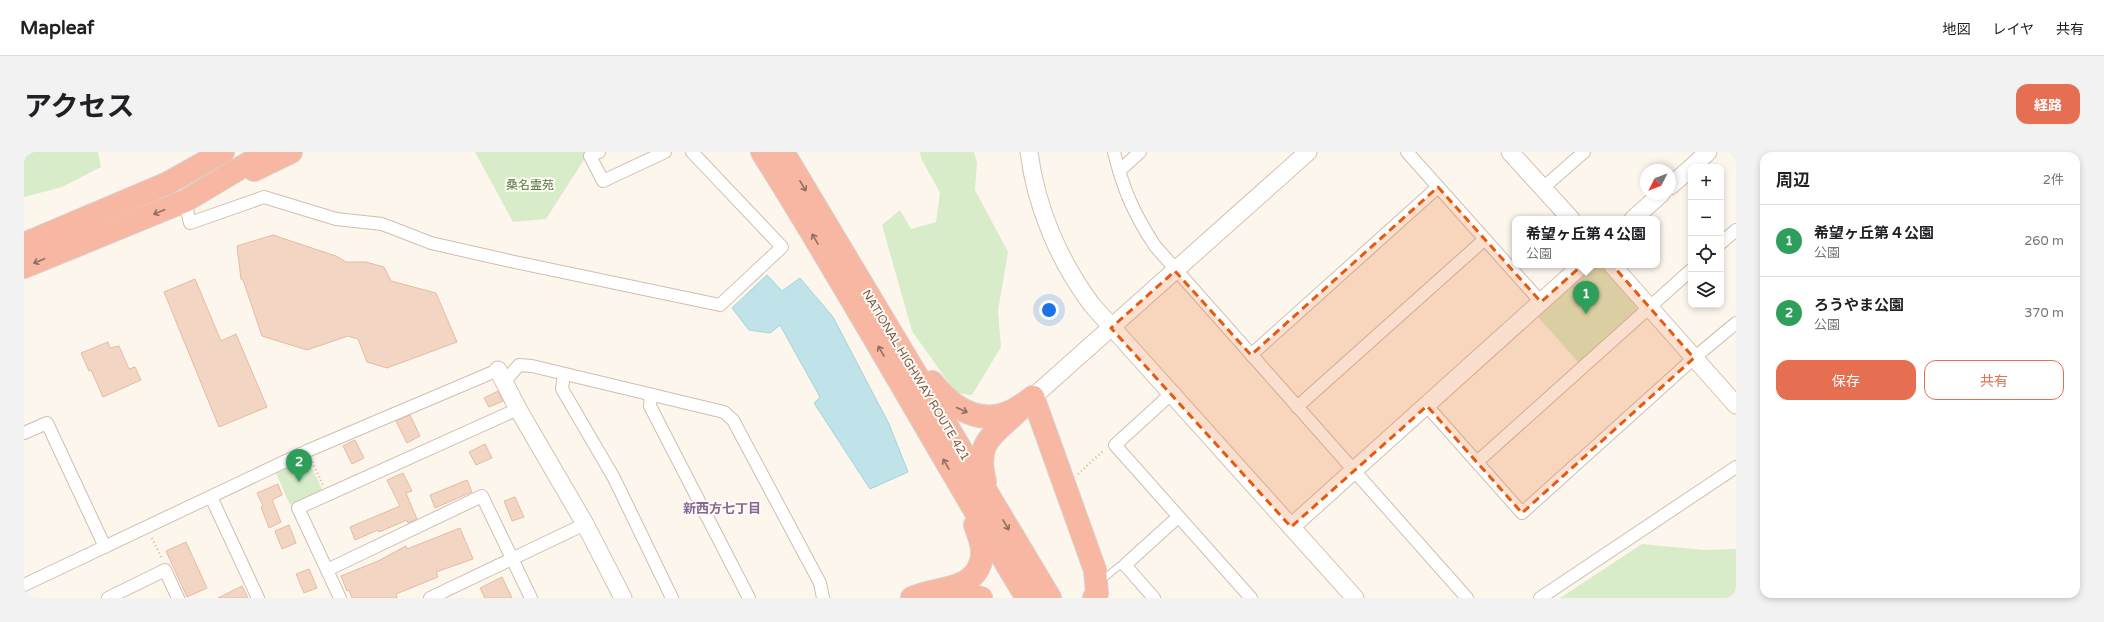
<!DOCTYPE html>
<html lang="ja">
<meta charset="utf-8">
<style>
:root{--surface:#fff;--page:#f2f2f2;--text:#202124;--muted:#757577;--line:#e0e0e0;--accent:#e76f51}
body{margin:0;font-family:"Varela Round","Noto Sans JP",sans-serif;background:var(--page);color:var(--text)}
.controls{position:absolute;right:12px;top:12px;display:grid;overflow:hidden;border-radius:8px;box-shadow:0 2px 6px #0003}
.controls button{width:36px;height:36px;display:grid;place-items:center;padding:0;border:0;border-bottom:1px solid var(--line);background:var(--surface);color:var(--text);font:20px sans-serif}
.compass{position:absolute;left:1616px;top:12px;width:36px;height:36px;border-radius:50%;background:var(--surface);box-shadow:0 2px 6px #0003;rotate:228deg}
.you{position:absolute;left:1025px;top:158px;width:14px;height:14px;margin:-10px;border:3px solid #fff;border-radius:50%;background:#1a73e8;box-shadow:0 0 0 6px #1a73e833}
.badge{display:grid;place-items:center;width:26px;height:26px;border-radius:50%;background:var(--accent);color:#fff;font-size:13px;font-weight:700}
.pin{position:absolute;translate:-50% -33px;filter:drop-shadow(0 1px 2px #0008)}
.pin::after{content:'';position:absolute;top:21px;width:14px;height:12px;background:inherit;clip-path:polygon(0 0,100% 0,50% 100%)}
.popup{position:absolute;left:1488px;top:64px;width:148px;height:52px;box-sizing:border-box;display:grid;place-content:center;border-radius:8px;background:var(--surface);filter:drop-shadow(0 1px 3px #0005);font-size:13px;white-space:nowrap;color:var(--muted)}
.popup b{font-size:15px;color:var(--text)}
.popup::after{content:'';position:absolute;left:50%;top:100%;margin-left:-8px;border:8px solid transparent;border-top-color:var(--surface)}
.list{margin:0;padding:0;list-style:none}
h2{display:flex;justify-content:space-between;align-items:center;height:52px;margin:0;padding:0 16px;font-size:17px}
h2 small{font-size:13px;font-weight:400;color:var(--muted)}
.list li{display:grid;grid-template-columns:26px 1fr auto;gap:12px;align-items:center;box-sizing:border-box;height:72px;padding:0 16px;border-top:1px solid var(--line)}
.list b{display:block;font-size:15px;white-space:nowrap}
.list p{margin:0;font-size:13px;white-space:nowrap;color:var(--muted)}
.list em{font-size:13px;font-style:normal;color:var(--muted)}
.actions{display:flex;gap:8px;padding:12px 16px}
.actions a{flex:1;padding:9px 0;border:1px solid var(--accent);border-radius:12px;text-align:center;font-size:14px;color:var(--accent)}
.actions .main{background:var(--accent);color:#fff}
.icon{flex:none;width:22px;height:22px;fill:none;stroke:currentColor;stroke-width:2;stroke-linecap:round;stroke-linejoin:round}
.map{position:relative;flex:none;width:1712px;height:446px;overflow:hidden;border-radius:12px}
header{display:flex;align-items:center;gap:24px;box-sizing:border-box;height:56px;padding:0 20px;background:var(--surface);border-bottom:1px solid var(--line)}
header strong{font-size:19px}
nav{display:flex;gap:22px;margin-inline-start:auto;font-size:14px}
.intro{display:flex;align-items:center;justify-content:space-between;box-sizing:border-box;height:96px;padding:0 24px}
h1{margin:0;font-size:28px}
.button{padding:10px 18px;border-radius:12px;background:var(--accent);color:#fff;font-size:14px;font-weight:700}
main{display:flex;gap:24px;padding:0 24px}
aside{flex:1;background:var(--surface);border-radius:12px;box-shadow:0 2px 6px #0003}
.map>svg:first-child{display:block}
.green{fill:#d8ecc9}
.water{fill:#bfe3e8;stroke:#a5d3da}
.building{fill:#f3d5c3;stroke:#e6bba3}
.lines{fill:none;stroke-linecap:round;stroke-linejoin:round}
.lane-casing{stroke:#d1beb0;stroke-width:8}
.street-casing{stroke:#d1beb0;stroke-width:14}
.secondary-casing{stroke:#d6c0b0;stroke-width:19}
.highway-casing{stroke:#dad1cd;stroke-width:24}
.path{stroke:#d9b8a5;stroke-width:2.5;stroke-dasharray:1 3;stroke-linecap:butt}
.lane{stroke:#fff;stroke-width:6}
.street{stroke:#fff;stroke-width:12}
.secondary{stroke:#fff;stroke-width:17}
.highway{stroke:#f7b7a3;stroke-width:22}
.oneway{stroke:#936e5e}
.marked{fill:#e8590c;fill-opacity:0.2;stroke:#e8590c;stroke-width:3;stroke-dasharray:8 5;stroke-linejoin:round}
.labels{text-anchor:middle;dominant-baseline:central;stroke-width:4;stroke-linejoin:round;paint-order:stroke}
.park-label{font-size:12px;fill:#537a41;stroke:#fffaf3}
.street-label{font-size:12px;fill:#7a5c4d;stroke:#fffaf3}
.neighbourhood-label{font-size:13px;font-weight:bold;fill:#846695;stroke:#fffaf3}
</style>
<header>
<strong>Mapleaf</strong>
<nav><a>地図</a><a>レイヤ</a><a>共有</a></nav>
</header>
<div class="intro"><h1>アクセス</h1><a class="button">経路</a></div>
<main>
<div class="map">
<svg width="1712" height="446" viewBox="0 0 1712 446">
<rect width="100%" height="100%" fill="#fdf6ec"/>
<g class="green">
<path d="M0,0H74L77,15L38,35L0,45Z"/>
<path d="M451,0H565L522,67L489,70Z"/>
<path d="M896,0H950L953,11L951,38L984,100L974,159L977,195L948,243L932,241L888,179L858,73L876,58L887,77L912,70L916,41L897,6Z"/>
<path d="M1569,115L1578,116L1612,153V160L1555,211L1513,164Z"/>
<path d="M283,306L299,339L266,353L252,321Z"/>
<path d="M1618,392L1680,398L1712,397V446H1536Z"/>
</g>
<path class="water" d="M743,123L758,139L776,126L809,165L865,272L884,320L846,337L790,251L796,245L756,173L746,181L725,178L708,156Z"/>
<g class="building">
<path d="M249,83L312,104L322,110H342L360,115L367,129L412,141L433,190L363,216L343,210L334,187L324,184L283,198L238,184L219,128L217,127L213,94Z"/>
<path d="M171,127L197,189L212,182L243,255L195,275L140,140Z"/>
<path d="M84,190L86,196L95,194L105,217L111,215L117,228L79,245L67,218L65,219L57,201Z"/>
<path d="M474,239L479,249L465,255L460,246Z"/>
<path d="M386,263L396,284L383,291L372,269Z"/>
<path d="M331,288L340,306L328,312L319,294Z"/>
<path d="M461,292L468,306L452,313L445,300Z"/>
<path d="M379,321L388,339L382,341L393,367L384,371L383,368L355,380L354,378L331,388L326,375L376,354L363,328Z"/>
<path d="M443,328L448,340L411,356L406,343Z"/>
<path d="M254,332L258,343L248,348L257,370L245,376L237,355L239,354L233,341Z"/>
<path d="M491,345L500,365L488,369L480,349Z"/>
<path d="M265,373L272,391L258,397L251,379Z"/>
<path d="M436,376L449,407L412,420L414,425L372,442L373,446H328L325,438L323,439L317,424L354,409L382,394L383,397Z"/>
<path d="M162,390L183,436L163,445L142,399Z"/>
<path d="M285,417L293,436L280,441L272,422Z"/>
<path d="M478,425L488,446H461L456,436Z"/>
<path d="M218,434L224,446H194Z"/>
</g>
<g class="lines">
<g class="lane-casing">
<path id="lane" d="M1083,424L1095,414L1101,413"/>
</g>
<g class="street-casing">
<g id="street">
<path d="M575,0L566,4L579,29L641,0"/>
<path d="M1090,0C1099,37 1110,62 1131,94L1443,446"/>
<path d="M1383,0L1517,150"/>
<path d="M1095,19L1116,0"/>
<path d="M1519,36L1560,0"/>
<path d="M161,49L166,71L240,45L312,67L358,72L407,91L486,109L696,153L758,95L668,0"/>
<path d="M1697,91L1712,78"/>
<path d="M1227,203L1414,35"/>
<path d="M540,222L538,237L590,326L648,446"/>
<path d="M480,230L495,213L508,214L700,260L709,268L796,431L799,446"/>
<path d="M1147,242L1091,293L1227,446"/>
<path d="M627,243L626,254L725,446"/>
<path d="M1403,254L1498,361L1670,206L1712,171"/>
<path d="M1273,255L1461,87"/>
<path d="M0,281L23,271L81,395"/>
<path d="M1453,310L1667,118"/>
<path d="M187,345L234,446"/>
<path d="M303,418L458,344L507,446"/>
<path d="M0,433L283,299L474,218"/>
<path d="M84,446L141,418L154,446"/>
<path d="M316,446L274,356L494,257"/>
<path d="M406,446L561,372"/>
<path d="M1130,446L1101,413L1154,365"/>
<path d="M1516,446L1712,315"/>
</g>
</g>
<g class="secondary-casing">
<g id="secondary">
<path d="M1005,0C1012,55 1035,109 1068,153L1331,446"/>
<path d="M1486,0L1547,67"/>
<path d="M1668,15L1684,0"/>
<path d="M1646,34L1667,16"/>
<path d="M1609,67L1637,42"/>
<path d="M1588,113L1712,253"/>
<path d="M474,218L494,257L561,372L599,446"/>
<path d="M1009,245L1284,0"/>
<path d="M1267,375L1558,113"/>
</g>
</g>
<g class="highway-casing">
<g id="highway">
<path d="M738,0C830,146 913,298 1003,446"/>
<path d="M759,0L1026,446"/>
<path d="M230,18L267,0"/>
<path d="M0,92L144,31L199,0"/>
<path d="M0,115L161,49L243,0"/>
<path d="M908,230C926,253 951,273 983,261C992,258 1001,251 1009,245"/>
<path d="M1009,245L1071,418L1073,441L1070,446"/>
<path d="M961,330C951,288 968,285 995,258"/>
<path d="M919,438L957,446"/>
<path d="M888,446C908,436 939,439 952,420C963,404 957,389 951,373"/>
</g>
</g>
<g class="path">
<path d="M288,310L299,333"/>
<path d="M1054,322L1080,298"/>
<path d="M128,386L138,407"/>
</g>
<use href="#lane" class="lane"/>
<use href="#street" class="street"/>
<use href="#secondary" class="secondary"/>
<use href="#highway" class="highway"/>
</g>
<defs><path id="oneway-shaft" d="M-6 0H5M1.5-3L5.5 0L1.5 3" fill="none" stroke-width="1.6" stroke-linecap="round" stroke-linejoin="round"/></defs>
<g class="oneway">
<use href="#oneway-shaft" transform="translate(779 34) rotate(59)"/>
<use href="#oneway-shaft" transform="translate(135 60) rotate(157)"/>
<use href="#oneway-shaft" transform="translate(791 87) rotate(-120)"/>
<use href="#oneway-shaft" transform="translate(15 109) rotate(157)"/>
<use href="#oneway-shaft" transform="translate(857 199) rotate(-120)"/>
<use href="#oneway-shaft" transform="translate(938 258) rotate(24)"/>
<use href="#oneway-shaft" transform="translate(922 312) rotate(-120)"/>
<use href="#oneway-shaft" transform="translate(982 373) rotate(59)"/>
</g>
<path class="marked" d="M1414,35L1517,150L1575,98L1670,206L1498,361L1403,254L1267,375L1087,176L1151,119L1227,203Z"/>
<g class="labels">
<g class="park-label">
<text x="506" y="33">桑名霊苑</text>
</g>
<g class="street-label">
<text transform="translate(892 223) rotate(59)">NATIONAL HIGHWAY ROUTE 421</text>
</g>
<g class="neighbourhood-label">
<text x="698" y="357">新西方七丁目</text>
</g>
</g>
</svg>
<div class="controls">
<button>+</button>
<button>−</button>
<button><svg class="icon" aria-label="locate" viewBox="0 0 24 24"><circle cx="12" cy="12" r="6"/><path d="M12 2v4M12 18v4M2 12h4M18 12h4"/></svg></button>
<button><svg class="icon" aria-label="layers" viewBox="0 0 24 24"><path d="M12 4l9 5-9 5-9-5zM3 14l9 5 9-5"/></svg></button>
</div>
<svg class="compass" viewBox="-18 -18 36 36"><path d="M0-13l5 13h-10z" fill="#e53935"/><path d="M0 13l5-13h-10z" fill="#757577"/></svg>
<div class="you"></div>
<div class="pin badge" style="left:1562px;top:162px;background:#2e9e5b">1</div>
<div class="popup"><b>希望ヶ丘第４公園</b>公園</div>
<div class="pin badge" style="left:275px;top:330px;background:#2e9e5b">2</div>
</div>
<aside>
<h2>周辺<small>2件</small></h2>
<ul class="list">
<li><span class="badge" style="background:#2e9e5b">1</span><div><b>希望ヶ丘第４公園</b><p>公園</p></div><em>260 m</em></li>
<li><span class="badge" style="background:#2e9e5b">2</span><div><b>ろうやま公園</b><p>公園</p></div><em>370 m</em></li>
</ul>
<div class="actions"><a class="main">保存</a><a>共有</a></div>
</aside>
</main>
